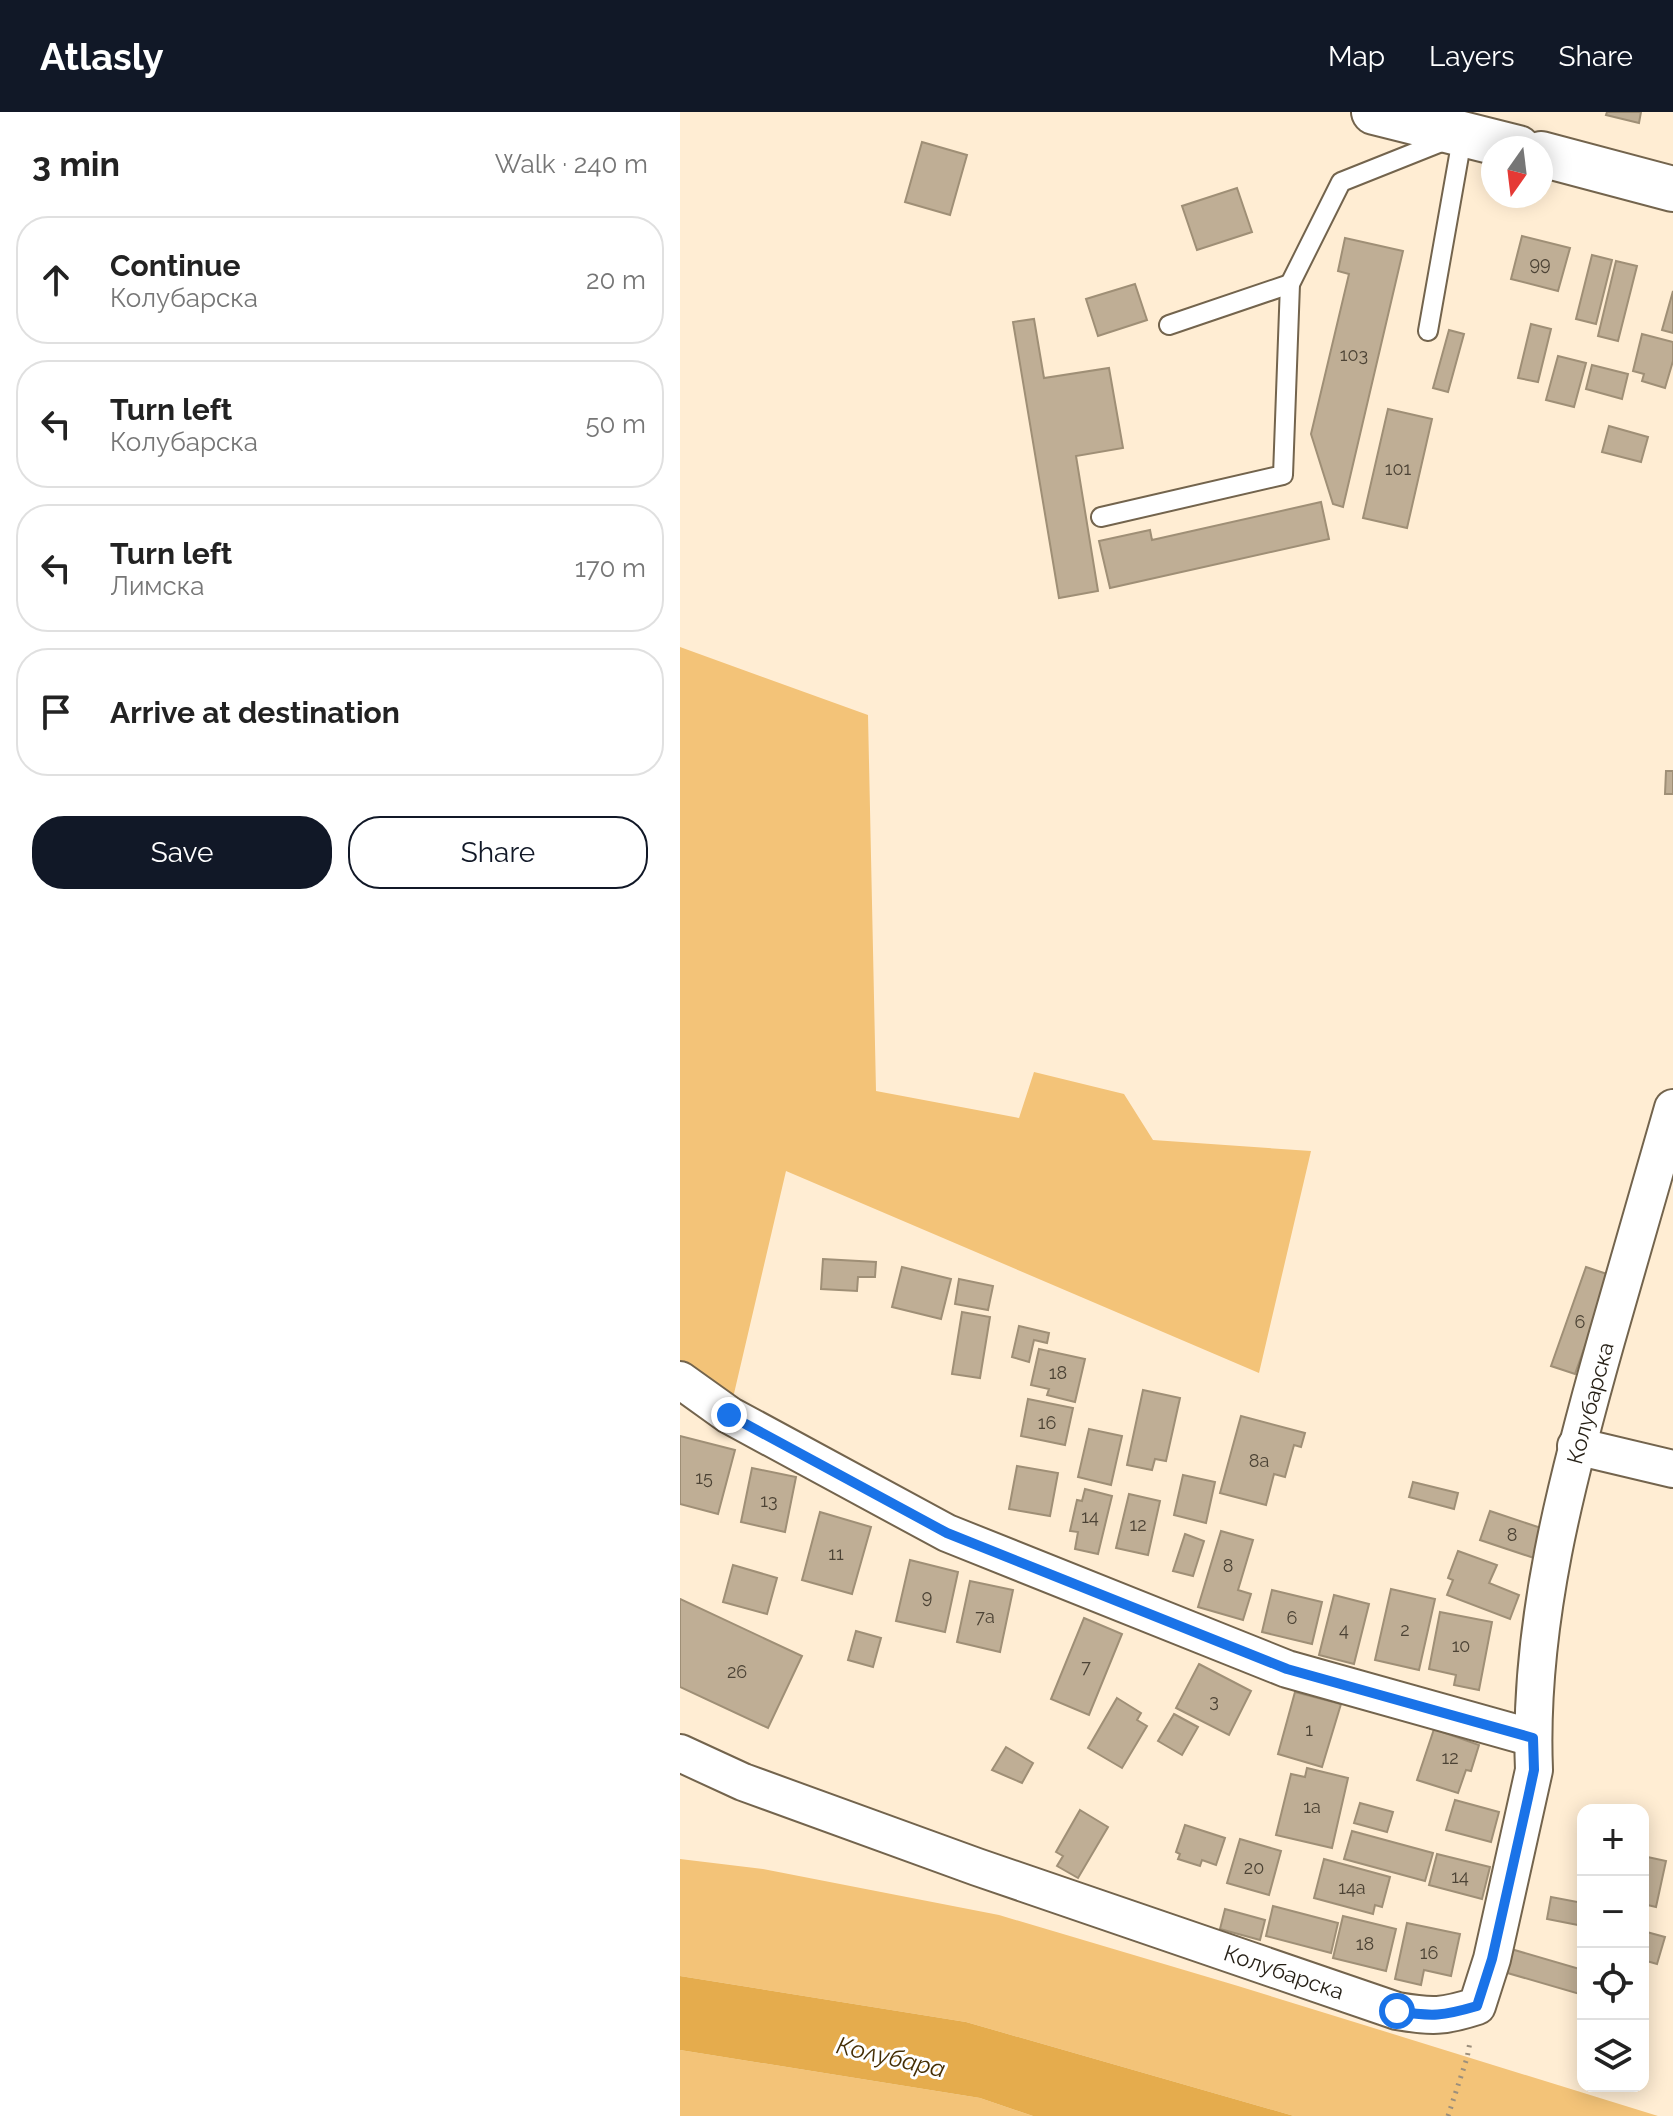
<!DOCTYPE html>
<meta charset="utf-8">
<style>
:root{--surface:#fff;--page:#f6f6f6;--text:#222;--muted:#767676;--line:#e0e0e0;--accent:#111827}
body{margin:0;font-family:Raleway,sans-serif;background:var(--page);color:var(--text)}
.controls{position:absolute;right:24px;bottom:24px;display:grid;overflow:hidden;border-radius:16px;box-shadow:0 4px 20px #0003}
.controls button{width:72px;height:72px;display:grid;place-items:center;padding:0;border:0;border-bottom:2px solid var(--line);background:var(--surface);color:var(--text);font:40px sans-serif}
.compass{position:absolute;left:801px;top:24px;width:72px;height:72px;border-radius:50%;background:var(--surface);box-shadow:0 4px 20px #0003;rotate:194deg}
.stop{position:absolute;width:24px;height:24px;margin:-18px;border:6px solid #1a73e8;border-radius:50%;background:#fff}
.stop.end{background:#1a73e8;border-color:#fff;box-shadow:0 2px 8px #0008}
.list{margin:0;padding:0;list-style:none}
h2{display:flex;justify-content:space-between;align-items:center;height:104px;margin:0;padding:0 32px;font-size:34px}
h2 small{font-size:26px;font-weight:400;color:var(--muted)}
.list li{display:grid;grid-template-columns:52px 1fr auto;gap:24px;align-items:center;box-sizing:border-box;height:128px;margin:0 16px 16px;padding:0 16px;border:2px solid var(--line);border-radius:32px}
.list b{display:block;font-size:30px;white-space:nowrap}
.list p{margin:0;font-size:26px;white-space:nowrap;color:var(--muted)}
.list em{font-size:26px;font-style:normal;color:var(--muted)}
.actions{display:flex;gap:16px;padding:24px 32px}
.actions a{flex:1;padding:18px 0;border:2px solid var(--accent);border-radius:32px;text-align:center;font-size:28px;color:var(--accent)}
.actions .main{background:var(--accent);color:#fff}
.icon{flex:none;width:44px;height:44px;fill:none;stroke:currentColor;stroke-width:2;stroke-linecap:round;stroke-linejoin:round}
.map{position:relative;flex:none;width:993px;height:2004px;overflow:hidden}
header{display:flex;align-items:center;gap:48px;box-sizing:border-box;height:112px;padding:0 40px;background:var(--accent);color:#fff}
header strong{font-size:38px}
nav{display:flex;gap:44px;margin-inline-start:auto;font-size:28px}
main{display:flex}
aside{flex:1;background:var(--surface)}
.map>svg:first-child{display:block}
.green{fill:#f3c378}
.water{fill:#e5ac4d}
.building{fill:#bfae95;stroke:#9f8f76;stroke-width:2}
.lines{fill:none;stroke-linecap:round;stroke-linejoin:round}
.service-casing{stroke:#73644d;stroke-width:22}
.minor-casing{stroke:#73644d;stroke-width:40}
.secondary-casing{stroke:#73644d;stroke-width:48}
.path{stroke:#9c8f7c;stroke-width:5;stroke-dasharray:2 6;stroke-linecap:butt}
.service{stroke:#fff;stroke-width:18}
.minor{stroke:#fff;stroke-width:36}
.secondary{stroke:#fff;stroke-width:44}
.route{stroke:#1a73e8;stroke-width:10}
.labels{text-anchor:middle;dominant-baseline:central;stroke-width:6;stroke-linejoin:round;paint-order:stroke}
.number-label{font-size:18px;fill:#4c4335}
.street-label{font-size:22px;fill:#251f15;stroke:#fff}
.water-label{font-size:24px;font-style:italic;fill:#452e04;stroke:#fff}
</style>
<header>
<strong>Atlasly</strong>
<nav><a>Map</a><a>Layers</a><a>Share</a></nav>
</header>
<main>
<aside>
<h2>3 min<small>Walk · 240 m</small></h2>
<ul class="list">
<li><svg class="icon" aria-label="ahead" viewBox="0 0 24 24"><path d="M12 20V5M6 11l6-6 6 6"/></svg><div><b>Continue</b><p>Колубарска</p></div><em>20 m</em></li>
<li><svg class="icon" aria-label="left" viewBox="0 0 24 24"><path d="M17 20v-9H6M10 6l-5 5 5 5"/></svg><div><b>Turn left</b><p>Колубарска</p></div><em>50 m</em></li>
<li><svg class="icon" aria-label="left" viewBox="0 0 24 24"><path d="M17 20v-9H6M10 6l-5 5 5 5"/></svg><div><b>Turn left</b><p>Лимска</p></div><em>170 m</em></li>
<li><svg class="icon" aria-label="arrive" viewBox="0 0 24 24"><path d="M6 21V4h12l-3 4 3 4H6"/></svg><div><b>Arrive at destination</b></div></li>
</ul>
<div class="actions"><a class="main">Save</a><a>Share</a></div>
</aside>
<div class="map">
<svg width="993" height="2004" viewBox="0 0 993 2004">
<rect width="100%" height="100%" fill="#ffedd3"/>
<g class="green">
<path d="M0,535L188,603L196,979L339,1006L354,960L444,982L473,1028L631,1039L579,1261L106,1059L49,1303L0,1268Z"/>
<path d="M0,1747L83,1757L319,1803L558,1874L978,2004H614L286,1910L0,1864Z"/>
<path d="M0,1938L300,1986L353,2004H0Z"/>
</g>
<path class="water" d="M0,1864L286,1910L614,2004H353L300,1986L0,1938Z"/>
<g class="building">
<path d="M927,0H961L959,11L926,3Z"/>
<path d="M242,30L287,43L270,103L225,90Z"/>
<path d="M557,76L572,120L517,138L502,94Z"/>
<path d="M842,124L890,136L878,179L831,167Z"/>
<path d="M665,126L723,139L663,395L653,392L631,322L669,162L658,159Z"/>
<path d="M912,143L932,148L916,212L896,207Z"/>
<path d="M936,149L957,154L938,229L918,224Z"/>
<path d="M455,172L467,208L418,224L406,187Z"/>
<path d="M993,179V221L982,218Z"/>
<path d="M354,207L364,266L429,256L443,336L396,344L418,479L379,486L333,210Z"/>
<path d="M851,212L871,217L858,270L838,266Z"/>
<path d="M769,218L784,222L768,280L753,276Z"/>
<path d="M962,222L993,230V249L985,276L962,269L964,262L953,259Z"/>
<path d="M878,244L906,251L894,295L866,288Z"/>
<path d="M912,253L948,262L942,287L906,277Z"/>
<path d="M708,297L752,307L727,416L683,406Z"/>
<path d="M929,314L968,325L961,350L922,340Z"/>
<path d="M641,390L649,427L430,476L419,429L470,418L472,428Z"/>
<path d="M986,659H993V682H985Z"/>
<path d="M143,1147L196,1150L195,1165H178L177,1179L141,1177Z"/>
<path d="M222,1155L271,1167L261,1207L212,1195Z"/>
<path d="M906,1155L930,1163L895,1262L871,1254Z"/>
<path d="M279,1167L313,1174L308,1198L275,1192Z"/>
<path d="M282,1200L310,1205L300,1266L272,1262Z"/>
<path d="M339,1214L369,1221L367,1231L354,1228L349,1250L332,1245Z"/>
<path d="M359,1237L405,1247L395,1290L367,1283L369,1277L351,1273Z"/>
<path d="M463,1278L500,1286L486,1349L475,1347L472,1358L447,1353Z"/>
<path d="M348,1287L393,1296L385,1333L341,1324Z"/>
<path d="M561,1304L625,1321L621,1335L614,1333L605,1365L594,1362L586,1393L540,1381Z"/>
<path d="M409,1317L442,1324L431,1373L398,1365Z"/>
<path d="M0,1324L55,1338L38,1402L0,1392Z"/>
<path d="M337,1354L378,1361L370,1404L329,1397Z"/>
<path d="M72,1356L116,1365L105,1420L61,1410Z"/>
<path d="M503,1363L535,1370L526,1411L494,1403Z"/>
<path d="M733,1370L778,1381L774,1397L729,1385Z"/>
<path d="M405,1377L432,1384L418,1442L395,1437L398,1420L390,1419L397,1388L402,1389Z"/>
<path d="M449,1382L480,1389L468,1443L436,1436Z"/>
<path d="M810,1399L864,1417L854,1446L800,1428Z"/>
<path d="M140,1400L191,1415L172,1482L122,1468Z"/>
<path d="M541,1419L573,1428L558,1478L571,1482L563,1508L518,1495Z"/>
<path d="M505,1422L524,1429L513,1464L493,1459Z"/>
<path d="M778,1439L817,1453L809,1471L839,1483L830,1507L767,1483L773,1468L768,1466Z"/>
<path d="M230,1448L278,1460L265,1520L216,1509Z"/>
<path d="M53,1453L97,1466L87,1502L43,1490Z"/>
<path d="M290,1469L333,1478L320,1540L277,1530Z"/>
<path d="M711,1477L755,1487L739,1558L695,1548Z"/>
<path d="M592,1478L642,1490L632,1532L582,1520Z"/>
<path d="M654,1483L689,1492L674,1552L639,1543Z"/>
<path d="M0,1487L122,1544L88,1616L0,1575Z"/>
<path d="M760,1500L812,1510L799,1578L774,1573L776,1563L749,1557Z"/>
<path d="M404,1506L442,1522L409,1603L371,1587Z"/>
<path d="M176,1519L201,1526L193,1555L168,1548Z"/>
<path d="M519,1552L571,1579L549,1623L496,1596Z"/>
<path d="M615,1580L661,1592L642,1655L598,1642Z"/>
<path d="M437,1586L461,1601L457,1608L467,1614L442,1656L408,1636Z"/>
<path d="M494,1602L518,1615L502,1643L478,1629Z"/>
<path d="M754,1617L799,1633L791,1659L786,1658L778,1681L737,1668Z"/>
<path d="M326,1635L353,1651L342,1671L312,1658Z"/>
<path d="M627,1656L668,1666L652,1736L596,1723L611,1662L625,1665Z"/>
<path d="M775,1688L819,1700L811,1730L766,1718Z"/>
<path d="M680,1691L713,1700L707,1720L674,1711Z"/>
<path d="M400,1698L428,1715L398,1766L377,1754L383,1744L376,1740Z"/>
<path d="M505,1713L545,1726L536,1753L522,1748L520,1754L498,1747L500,1742L496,1740Z"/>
<path d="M672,1719L753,1741L745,1769L664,1747Z"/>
<path d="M560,1727L601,1739L589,1783L547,1771Z"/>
<path d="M757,1742L810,1755L802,1787L749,1773Z"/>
<path d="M963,1744L986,1749L976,1795L963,1792Z"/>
<path d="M644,1747L710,1765L702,1795L695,1793L693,1802L634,1786Z"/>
<path d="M871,1785L903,1791V1814L867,1807Z"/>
<path d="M593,1794L658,1811L651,1841L586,1824Z"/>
<path d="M545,1797L585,1808L580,1828L540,1817Z"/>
<path d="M663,1804L716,1817L706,1859L653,1846Z"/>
<path d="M727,1811L780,1822L771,1864L744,1858L741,1873L715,1867Z"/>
<path d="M963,1819L985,1825L977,1852L963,1848Z"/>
<path d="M831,1837L903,1858V1883L824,1860Z"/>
</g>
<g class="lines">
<g class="service-casing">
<g id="service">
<path d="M489,213L610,172"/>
<path d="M748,219L783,21"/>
<path d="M421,405L603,363L610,172L661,70L769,27"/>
</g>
</g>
<g class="minor-casing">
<g id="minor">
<path d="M0,1268L49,1303L267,1421L607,1557L853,1626"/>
<path d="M896,1334L993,1357"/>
<path d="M0,1641L63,1670L297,1755L717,1899C752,1905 763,1905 797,1894L812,1847L854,1658C848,1513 887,1367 926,1229C949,1151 971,1073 993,996"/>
</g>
</g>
<g class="secondary-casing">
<g id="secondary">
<path d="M694,0L838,36"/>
<path d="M861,42L993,77"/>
</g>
</g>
<path class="path" d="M768,2004L787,1946L790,1930"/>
<use href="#service" class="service"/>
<use href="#minor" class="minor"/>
<use href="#secondary" class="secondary"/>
</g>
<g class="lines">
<path class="route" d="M49,1303L267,1421L607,1557L853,1626L854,1658L848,1686L812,1847L797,1894C763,1904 752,1905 717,1899"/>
</g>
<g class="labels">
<g class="number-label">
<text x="860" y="151">99</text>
<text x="674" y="242">103</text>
<text x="718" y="356">101</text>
<text x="900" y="1209">6</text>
<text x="378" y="1260">18</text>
<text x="367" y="1310">16</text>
<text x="579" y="1348">8a</text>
<text x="24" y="1365">15</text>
<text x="89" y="1388">13</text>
<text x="410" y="1404">14</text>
<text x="458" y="1412">12</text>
<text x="832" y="1422">8</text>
<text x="156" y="1441">11</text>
<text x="548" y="1453">8</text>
<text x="247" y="1484">9</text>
<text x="305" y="1504">7a</text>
<text x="612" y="1505">6</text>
<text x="664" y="1517">4</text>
<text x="725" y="1517">2</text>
<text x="781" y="1533">10</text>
<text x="406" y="1554">7</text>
<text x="57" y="1559">26</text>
<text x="534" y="1588">3</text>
<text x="629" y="1617">1</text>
<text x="770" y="1645">12</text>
<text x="632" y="1694">1a</text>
<text x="574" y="1755">20</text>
<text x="780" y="1764">14</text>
<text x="672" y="1775">14a</text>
<text x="685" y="1831">18</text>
<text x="749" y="1840">16</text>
</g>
<g class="street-label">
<text transform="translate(910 1291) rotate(-75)">Колубарска</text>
<text transform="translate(604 1860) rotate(19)">Колубарска</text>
</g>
<g class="water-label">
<text transform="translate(211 1945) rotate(13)">Колубара</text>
</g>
</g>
</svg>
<div class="controls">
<button>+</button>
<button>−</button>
<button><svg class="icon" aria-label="locate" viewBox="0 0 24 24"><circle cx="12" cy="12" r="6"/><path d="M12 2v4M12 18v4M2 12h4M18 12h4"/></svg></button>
<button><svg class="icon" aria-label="layers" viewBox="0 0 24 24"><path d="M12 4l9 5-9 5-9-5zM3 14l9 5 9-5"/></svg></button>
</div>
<svg class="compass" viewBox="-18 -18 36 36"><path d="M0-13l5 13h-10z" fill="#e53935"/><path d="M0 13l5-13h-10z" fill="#767676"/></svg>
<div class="stop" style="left:717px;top:1899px"></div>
<div class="stop end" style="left:49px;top:1303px"></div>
</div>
</main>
